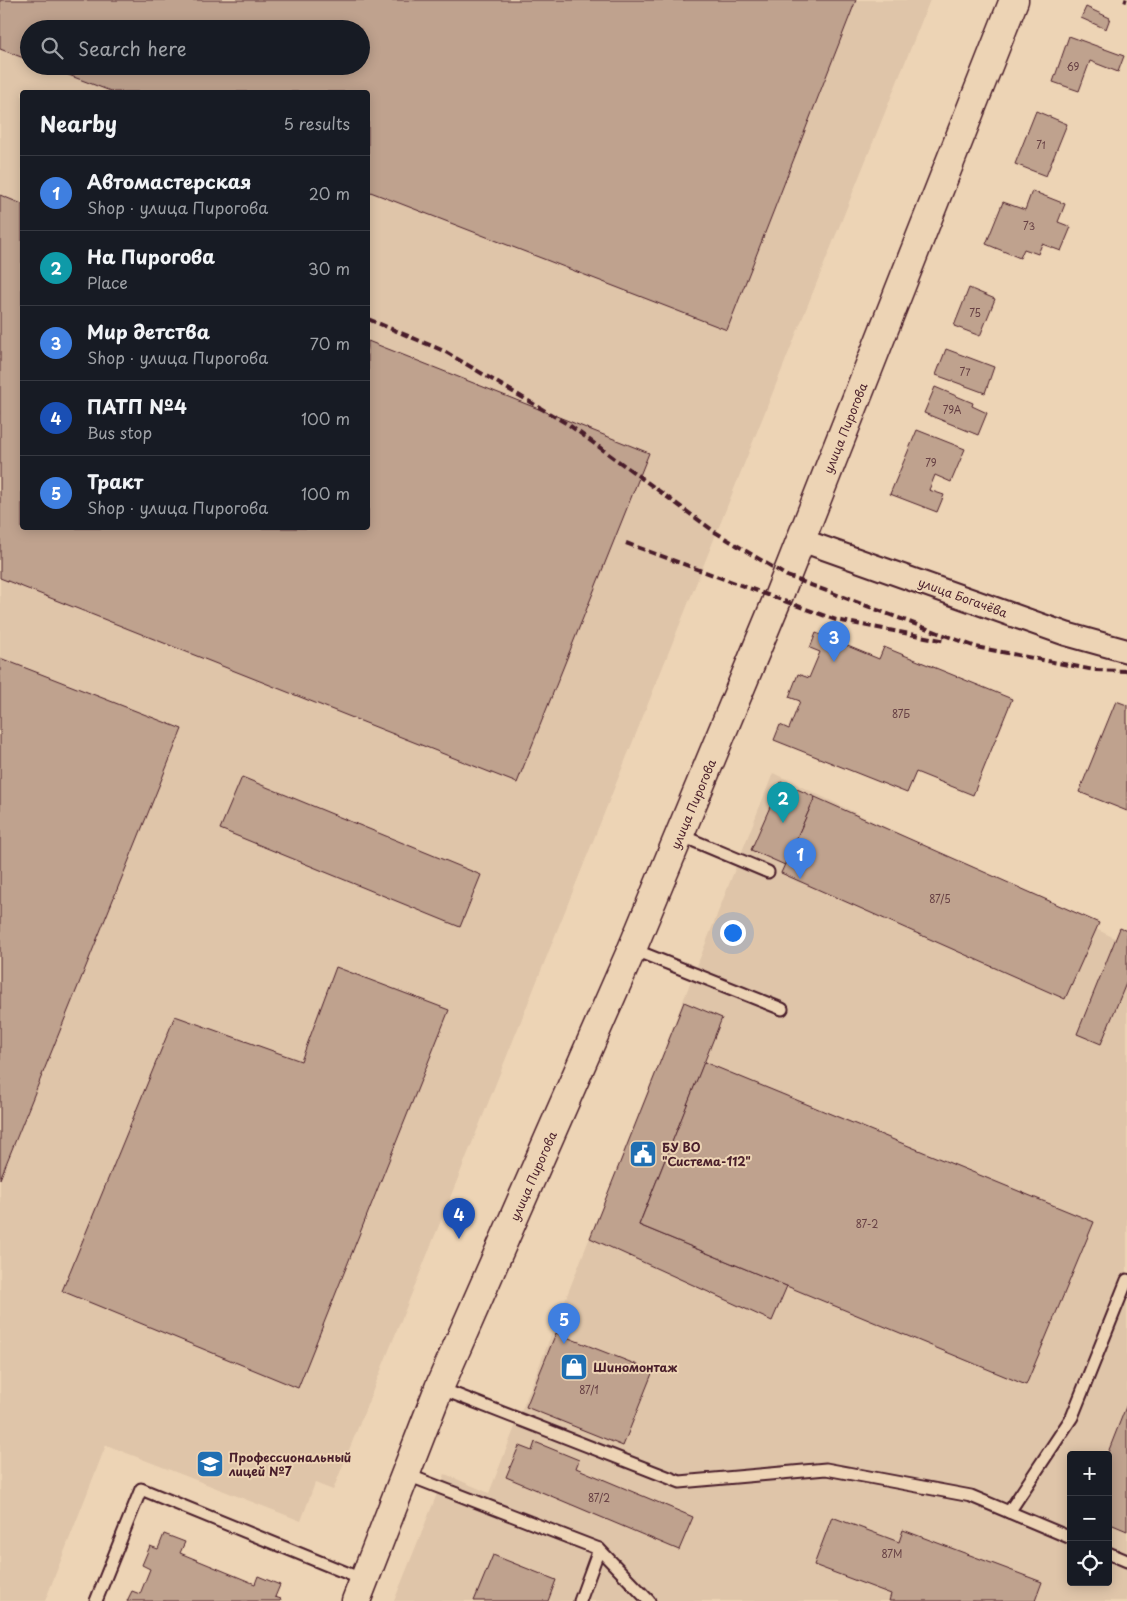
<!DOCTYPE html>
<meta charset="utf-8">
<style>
:root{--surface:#171b24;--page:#20242c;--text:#f1f3f6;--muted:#9ea1a6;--line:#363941;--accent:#0b8043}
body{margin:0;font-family:"Playpen Sans",sans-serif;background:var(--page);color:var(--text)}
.controls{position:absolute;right:15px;bottom:15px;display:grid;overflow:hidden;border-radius:5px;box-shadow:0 2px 12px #0003}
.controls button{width:45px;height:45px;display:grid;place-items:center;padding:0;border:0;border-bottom:1px solid var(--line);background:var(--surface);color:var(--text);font:25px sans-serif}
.you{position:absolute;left:732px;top:932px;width:18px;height:18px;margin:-12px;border:4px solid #fff;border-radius:50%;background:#1a73e8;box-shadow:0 0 0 8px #1a73e833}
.badge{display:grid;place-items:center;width:32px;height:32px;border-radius:50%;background:var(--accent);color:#fff;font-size:16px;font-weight:700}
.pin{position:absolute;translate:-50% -41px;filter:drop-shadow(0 1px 2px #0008)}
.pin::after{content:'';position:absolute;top:26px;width:18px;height:15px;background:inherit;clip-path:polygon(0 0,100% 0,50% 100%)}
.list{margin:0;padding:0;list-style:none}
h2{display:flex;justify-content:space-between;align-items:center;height:65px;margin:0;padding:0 20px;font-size:21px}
h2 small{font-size:16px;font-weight:400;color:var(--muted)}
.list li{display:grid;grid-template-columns:32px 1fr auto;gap:15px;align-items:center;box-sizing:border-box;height:75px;padding:0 20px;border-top:1px solid var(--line)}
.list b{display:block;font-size:19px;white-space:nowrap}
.list p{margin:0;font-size:16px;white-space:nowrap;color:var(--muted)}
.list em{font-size:16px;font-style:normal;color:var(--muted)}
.icon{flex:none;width:28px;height:28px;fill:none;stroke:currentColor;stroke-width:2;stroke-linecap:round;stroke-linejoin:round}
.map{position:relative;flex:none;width:1127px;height:1601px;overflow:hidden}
.search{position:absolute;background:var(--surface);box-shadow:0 2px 12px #0003;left:20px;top:20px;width:350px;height:55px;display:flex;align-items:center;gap:12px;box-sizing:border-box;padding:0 18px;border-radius:28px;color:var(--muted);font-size:19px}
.panel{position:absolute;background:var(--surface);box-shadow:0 2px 12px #0003;left:20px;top:90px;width:350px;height:440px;border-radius:5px}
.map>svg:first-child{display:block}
.built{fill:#dfc5a9;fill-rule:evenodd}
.building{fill:#bfa28e;stroke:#4a1f2b}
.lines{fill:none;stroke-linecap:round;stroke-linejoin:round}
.service-casing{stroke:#4a1f2b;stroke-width:15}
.minor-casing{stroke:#4a1f2b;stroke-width:26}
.tertiary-casing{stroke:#4a1f2b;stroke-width:31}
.service{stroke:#edd4b5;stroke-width:11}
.minor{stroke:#edd4b5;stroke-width:22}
.tertiary{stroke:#edd4b5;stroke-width:28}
.rail{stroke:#4a1f2b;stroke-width:4;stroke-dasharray:8 4;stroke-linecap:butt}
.labels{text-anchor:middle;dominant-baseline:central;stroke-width:4;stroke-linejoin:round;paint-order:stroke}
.number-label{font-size:10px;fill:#674044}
.street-label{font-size:12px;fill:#4a1f2b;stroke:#edd4b5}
.poi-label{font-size:12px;font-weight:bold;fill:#4a1f2b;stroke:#edd4b5;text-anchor:start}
</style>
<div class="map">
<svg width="1127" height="1601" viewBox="0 0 1127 1601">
<rect width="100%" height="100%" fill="#edd4b5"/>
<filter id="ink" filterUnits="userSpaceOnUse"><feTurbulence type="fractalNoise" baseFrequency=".02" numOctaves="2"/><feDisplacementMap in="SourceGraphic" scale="10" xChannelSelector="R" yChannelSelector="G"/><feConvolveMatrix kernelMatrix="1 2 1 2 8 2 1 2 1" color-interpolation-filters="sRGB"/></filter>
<g filter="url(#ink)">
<g class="built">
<path d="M0,0H930L333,1490L315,1483L301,1521L106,1445L45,1601H0ZM29,29H361V66H29ZM22,92H368V528H22Z"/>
<path d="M773,773L1127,944V1601H394L445,1474L489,1493ZM1071,1455H1108V1582H1071Z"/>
</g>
<g class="building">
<path d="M0,0H856L727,330L368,191V92H113L45,66H361V29H29V60L0,49Z"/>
<path d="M1086,7L1110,18L1106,29L1081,18Z"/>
<path d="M1069,36L1124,56L1118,72L1090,61L1079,91L1053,82Z"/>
<path d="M1036,111L1067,124L1046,176L1015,164Z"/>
<path d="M1032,191L1065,204L1058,222L1071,227L1061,251L1042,244L1038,254L1024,249L1020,258L986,244L1003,202L1025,210Z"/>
<path d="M0,195L22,204V528H368V341L649,453L517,783L0,578Z"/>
<path d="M969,288L995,299L980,336L954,326Z"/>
<path d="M946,349L994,367L985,393L936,375Z"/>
<path d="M935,387L973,403L972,406L987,413L978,435L924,413Z"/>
<path d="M917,430L965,449L951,482L935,475L929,490L944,495L937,512L890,494Z"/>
<path d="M816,633L879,659L884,647L1012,699L973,795L916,772L907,793L774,740L780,725L789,729L800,701L789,697L798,674L809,678L820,652L810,648Z"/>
<path d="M0,658L182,729L0,1179Z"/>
<path d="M1116,701L1127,705V811L1079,792Z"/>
<path d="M242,777L481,875L460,927L220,829Z"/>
<path d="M781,782L815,797L785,865L751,850Z"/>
<path d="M815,797L1099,923L1065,999L781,873Z"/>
<path d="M1120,928L1127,931V981L1101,1044L1077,1034Z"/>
<path d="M336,967L449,1010L298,1388L62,1291L175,1016L301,1061Z"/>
<path d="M684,1002L722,1018L639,1225L787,1286L772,1321L590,1238Z"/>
<path d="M704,1062L1094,1222L1026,1385L639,1225Z"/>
<path d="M556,1333L653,1371L623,1446L526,1407Z"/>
<path d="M1127,1404V1531L1108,1523L1107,1455Z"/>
<path d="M535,1442L579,1460L576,1468L693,1517L679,1550L506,1477L519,1446L532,1451Z"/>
<path d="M832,1517L899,1542L903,1530L1042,1582L1035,1601H889L891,1594L814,1565Z"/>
<path d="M164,1534L185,1542L180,1553L255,1584L258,1576L280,1585L275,1597L281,1599L280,1601H127L132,1591L140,1594L150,1569L142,1565L150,1546L158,1549Z"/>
<path d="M493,1555L556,1580L548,1601H474Z"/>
</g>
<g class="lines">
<g class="service-casing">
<g id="service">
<path d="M680,835L768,872"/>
<path d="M632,949L782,1009"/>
<path d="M439,1388L680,1482L826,1469L971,1496L1071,1538"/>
<path d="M405,1474L599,1549L649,1601"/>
<path d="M1009,1512L1072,1417L1127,1280"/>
<path d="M1108,1553L1127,1561"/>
<path d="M96,1601L141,1489L364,1580"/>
<path d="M580,1601L599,1549"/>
</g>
</g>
<g class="minor-casing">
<path id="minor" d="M801,540L1066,634L1127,651"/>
</g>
<g class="tertiary-casing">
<path id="tertiary" d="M356,1601L439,1388L632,949L777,600L1014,0"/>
</g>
<use href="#service" class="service"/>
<use href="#minor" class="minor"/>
<use href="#tertiary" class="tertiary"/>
<g class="rail">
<path d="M1124,0L1127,1"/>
<path d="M368,319L444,351L569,425L715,532L787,576L976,647L1094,670L1127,671"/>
<path d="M626,543L836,620L946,641"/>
</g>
</g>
</g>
<defs>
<g id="civic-square" transform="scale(1.4375)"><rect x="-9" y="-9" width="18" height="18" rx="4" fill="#1f6fb2" stroke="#edd4b5"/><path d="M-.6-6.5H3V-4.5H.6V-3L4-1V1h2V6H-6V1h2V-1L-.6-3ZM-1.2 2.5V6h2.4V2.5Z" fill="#fff"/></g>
<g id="shop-square" transform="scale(1.4375)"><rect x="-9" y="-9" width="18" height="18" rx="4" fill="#1f6fb2" stroke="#edd4b5"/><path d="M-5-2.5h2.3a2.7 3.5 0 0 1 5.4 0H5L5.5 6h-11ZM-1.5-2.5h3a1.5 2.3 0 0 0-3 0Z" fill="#fff"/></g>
<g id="university-square" transform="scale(1.4375)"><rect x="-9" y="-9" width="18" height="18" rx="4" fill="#1f6fb2" stroke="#edd4b5"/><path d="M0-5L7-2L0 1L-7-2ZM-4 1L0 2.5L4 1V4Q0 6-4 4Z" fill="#fff"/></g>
</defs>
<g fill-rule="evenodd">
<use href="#civic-square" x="643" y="1154"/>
<use href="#shop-square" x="574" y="1367"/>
<use href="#university-square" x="210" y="1464"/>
</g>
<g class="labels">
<g class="number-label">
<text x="1073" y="66">69</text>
<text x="1041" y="144">71</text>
<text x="1029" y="225">73</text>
<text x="975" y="312">75</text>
<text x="965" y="371">77</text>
<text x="952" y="409">79А</text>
<text x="931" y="462">79</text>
<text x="901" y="713">87Б</text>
<text x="940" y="898">87/5</text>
<text x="867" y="1223">87-2</text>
<text x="589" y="1389">87/1</text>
<text x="599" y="1497">87/2</text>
<text x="892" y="1553">87М</text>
</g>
<g class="street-label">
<text transform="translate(845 428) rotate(-68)">улица Пирогова</text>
<text transform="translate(963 597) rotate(20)">улица Богачёва</text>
<text transform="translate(693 804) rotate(-67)">улица Пирогова</text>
<text transform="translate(533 1176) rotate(-66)">улица Пирогова</text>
</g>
<g class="poi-label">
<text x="662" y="1147">БУ ВО<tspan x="662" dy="14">"Система-112"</tspan></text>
<text x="593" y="1367">Шиномонтаж</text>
<text x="229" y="1457">Профессиональный<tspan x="229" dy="14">лицей №7</tspan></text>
</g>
</g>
</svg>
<div class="controls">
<button>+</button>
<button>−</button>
<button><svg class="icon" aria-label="locate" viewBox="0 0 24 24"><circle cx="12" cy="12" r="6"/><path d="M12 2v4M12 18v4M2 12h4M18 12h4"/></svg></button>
</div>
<div class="you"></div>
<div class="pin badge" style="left:800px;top:879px;background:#3f7fe0">1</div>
<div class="pin badge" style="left:783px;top:823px;background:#0f9aa8">2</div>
<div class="pin badge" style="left:834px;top:662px;background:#3f7fe0">3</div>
<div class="pin badge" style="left:459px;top:1239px;background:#1a4fb4">4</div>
<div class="pin badge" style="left:564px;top:1344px;background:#3f7fe0">5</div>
<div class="search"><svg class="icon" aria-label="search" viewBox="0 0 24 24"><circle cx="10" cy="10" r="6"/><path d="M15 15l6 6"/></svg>Search here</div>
<section class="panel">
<h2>Nearby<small>5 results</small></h2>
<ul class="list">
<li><span class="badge" style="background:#3f7fe0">1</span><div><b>Автомастерская</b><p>Shop · улица Пирогова</p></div><em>20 m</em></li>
<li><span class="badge" style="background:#0f9aa8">2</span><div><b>На Пирогова</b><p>Place</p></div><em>30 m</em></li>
<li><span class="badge" style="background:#3f7fe0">3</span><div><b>Мир детства</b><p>Shop · улица Пирогова</p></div><em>70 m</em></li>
<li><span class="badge" style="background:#1a4fb4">4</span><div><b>ПАТП №4</b><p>Bus stop</p></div><em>100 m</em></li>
<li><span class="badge" style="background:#3f7fe0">5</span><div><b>Тракт</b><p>Shop · улица Пирогова</p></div><em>100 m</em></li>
</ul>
</section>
</div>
